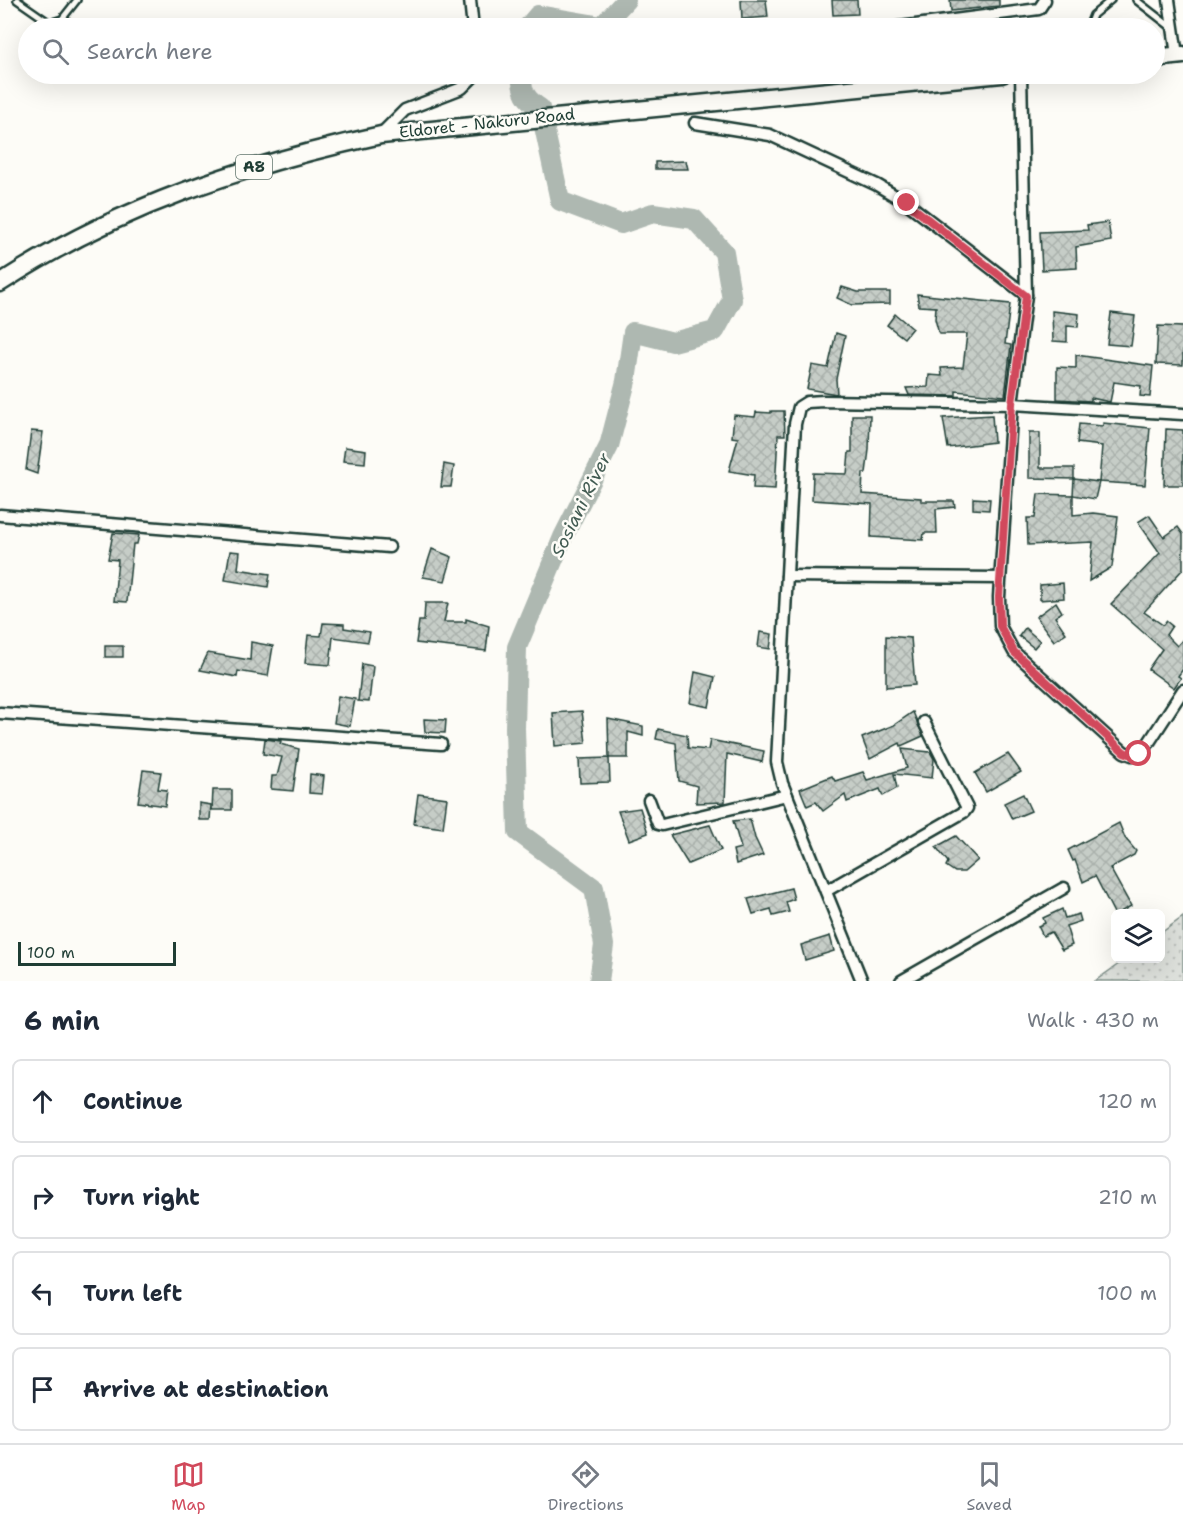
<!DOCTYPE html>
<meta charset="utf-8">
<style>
:root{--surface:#fff;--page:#f6f6f7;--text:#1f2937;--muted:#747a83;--line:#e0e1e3;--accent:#d1495b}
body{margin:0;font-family:"Shantell Sans",sans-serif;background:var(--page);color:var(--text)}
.controls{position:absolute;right:18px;bottom:18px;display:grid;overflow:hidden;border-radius:9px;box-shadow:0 6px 24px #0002}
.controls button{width:54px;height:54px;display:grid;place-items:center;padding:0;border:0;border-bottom:2px solid var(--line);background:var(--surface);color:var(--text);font:30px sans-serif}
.scale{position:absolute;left:18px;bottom:15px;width:158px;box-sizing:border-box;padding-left:6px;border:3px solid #1f3d34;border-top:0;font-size:16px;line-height:21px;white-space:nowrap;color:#1f3d34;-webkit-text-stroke:4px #fdfcf7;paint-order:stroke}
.stop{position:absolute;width:18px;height:18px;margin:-14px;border:4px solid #d1495b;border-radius:50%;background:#fff}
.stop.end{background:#d1495b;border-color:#fff;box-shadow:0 2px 6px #0008}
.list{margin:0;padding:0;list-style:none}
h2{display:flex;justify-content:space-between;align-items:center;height:78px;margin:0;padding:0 24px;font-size:26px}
h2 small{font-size:20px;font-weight:400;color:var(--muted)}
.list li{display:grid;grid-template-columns:39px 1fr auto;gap:18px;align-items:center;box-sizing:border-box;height:84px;margin:0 12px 12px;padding:0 12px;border:2px solid var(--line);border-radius:9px}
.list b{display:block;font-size:22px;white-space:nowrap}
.list em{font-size:20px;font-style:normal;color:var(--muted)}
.icon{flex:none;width:33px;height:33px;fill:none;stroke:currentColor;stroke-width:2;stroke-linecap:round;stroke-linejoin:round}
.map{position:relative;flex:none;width:1183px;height:981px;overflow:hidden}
.search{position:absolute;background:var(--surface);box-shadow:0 6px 24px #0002;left:18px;right:18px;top:18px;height:66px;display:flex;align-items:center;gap:15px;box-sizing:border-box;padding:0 21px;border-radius:33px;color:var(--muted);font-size:22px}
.sheet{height:462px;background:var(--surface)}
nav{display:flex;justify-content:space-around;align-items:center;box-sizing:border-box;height:84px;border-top:2px solid var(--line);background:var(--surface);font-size:16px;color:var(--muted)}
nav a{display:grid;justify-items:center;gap:3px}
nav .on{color:var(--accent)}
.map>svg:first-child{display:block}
.green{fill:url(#green-dots);stroke:#7e8e88;stroke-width:1.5}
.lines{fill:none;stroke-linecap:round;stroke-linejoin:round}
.river{stroke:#aeb8b1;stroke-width:20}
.building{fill:url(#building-cross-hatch);stroke:#1f3d34;stroke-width:1.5}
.service-casing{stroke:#1f3d34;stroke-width:10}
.minor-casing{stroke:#1f3d34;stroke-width:15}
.trunk-casing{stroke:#1f3d34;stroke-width:21}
.service{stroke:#fdfcf7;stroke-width:5}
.minor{stroke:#fdfcf7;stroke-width:10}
.trunk{stroke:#fdfcf7;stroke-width:16}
.route{stroke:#d1495b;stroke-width:8}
.labels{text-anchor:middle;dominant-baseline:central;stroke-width:5;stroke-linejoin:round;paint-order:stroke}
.shield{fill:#fdfcf7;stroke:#62766e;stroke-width:1.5}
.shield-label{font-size:15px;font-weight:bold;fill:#1f3d34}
.street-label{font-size:16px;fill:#1f3d34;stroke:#fdfcf7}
.water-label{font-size:18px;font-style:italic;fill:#435c53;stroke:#fdfcf7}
</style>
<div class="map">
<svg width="1183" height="981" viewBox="0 0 1183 981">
<defs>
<pattern id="green-dots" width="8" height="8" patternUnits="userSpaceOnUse" patternTransform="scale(1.5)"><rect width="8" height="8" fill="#dde0db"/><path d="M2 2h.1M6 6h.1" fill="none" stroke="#bdc1bd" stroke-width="1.8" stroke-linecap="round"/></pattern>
<pattern id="building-cross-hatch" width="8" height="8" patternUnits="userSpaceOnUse" patternTransform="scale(1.5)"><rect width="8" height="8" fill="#c6cdc7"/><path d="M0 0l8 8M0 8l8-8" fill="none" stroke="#aab1ac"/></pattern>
</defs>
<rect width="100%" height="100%" fill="#fdfcf7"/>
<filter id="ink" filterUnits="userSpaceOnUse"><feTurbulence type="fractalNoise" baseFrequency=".0167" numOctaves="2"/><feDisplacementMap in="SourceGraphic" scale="12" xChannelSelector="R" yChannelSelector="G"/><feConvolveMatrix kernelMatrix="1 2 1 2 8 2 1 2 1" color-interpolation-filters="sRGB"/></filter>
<g filter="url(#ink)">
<path class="green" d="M1183,917V981H1095L1126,959L1160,958L1161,933Z"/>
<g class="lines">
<g class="river">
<path d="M527,28L538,15L602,26L626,0"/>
<path d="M521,74C522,91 525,99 540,108L560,201L621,224L653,213L694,219L724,252L732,300L715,331L673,342L633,332L626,381L609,446L563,537L517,647L515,728L518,832L594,888L604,945L599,981"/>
</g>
</g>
<g class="building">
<path d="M741,0H766L768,17L742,19Z"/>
<path d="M832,0H857L858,14L833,15Z"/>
<path d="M950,0H999V6L951,11Z"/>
<path d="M686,161L688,169H655V162Z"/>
<path d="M1108,222L1111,241L1076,247L1077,268L1042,270L1040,232L1088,230L1087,225Z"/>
<path d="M842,287L858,292H890V304L852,305L837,298Z"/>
<path d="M917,294L1010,304L1005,344L1011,345L1005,396L956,391V396L909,395L906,388L928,387L929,375L942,376L941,368L963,367L967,334H939L935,319L936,307L919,306Z"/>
<path d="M1052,311L1079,314L1078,327L1067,326V342L1053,341Z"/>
<path d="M1111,313L1135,316L1131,346L1107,344Z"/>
<path d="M895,314L912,328L904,338L887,325Z"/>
<path d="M1158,326L1183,327V365L1156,364Z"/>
<path d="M836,333L845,336L836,379L837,394L807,389L812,365L828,368Z"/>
<path d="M1076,355L1153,366L1150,397L1140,396L1141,386L1114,382L1110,402L1091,398V401L1057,399V367L1076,368Z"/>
<path d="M771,411H784L785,435H778L775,489L753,488L754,475L729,471L738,438L732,437L734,415L755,417L756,412L771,413Z"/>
<path d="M852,415H870L869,450L866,473H863L862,494L921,498V501H954L955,507L936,509L937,533H924L923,540L871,537L872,504L812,500L813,473L847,474L849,452H852Z"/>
<path d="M992,415L994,442L948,448L943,418Z"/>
<path d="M1103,423L1150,428L1145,485L1099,482L1102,446L1077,443L1079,424L1103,426Z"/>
<path d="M1166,429L1183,430V485H1164Z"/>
<path d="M31,431L43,432L37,474L26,470Z"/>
<path d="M1029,433H1040V468H1074V479L1029,478Z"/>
<path d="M345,447L366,450L365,463L343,461Z"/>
<path d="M444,464L454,466L451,487H441Z"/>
<path d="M1074,479L1099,482L1095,499L1073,495Z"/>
<path d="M1038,494L1073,495V515L1093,513L1118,516L1112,567L1089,581L1093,542L1028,545L1027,518H1035Z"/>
<path d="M973,498L990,499L989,510L973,509Z"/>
<path d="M1149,515L1164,537L1178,527L1183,534V569L1144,612L1163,625L1166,621L1172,626L1166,635L1177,646L1183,639V669L1178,676L1181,678L1174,688L1148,669L1162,649L1111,604L1160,553L1138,522Z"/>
<path d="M113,533L139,535L137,544H133L127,602L114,601L118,560L108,559Z"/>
<path d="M432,549L452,557L445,581L423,577Z"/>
<path d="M230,551L240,552L238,569L270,574L268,587L225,580Z"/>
<path d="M1063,583L1064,598L1040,600V585Z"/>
<path d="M1056,602L1062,612L1055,617L1066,633L1054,641L1036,617Z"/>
<path d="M425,603H448L444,622H466V619L489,626L486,651L416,643L419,621H424Z"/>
<path d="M323,623L344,624V628L370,632L368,642L333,637L330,665L305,663L308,635L321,636Z"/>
<path d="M1025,628L1040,641L1034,648L1019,636Z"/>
<path d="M760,632L772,634L770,649L758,647Z"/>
<path d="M886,636L911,638L915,685L886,687Z"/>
<path d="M251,642L273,646L268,676L238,671L237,677L200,670L208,653L250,660Z"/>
<rect x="105" y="646" width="18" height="11"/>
<path d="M362,664L373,666L369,702L358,701Z"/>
<path d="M695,672L715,677L709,707L690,703Z"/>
<path d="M338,696L355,699L350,726L334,723Z"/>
<path d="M582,711L586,743L555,746L553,713Z"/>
<path d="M913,712L923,736L901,746L900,743L870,759L862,738L894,725Z"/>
<path d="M424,719L446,720L445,733L425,732Z"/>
<path d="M608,719L643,726V736L628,732V758H609Z"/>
<path d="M658,729L687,735L688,748L708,750L710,740L764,751L762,762L727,754L725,802L696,803L697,786L679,781L676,743L656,739Z"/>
<path d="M265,739L281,741L280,744L299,749L293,791L271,789L272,776H277L282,757L263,754Z"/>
<path d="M902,749L930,752L934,759L932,778L894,774L897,788L883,796L880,789L847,802L845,795L823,811L816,802L807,806L800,789L832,776L835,781L863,772L867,780L907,768Z"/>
<path d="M1008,754L1021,772L986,792L975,773Z"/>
<path d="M609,758L610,782L580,783L579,759Z"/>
<path d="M143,770L161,772L158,789L167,790L165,806L138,802Z"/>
<path d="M310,774L324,776L322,794L309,793Z"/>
<path d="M213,790H232V810H212Z"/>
<path d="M418,794L447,798L443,828L414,824Z"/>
<path d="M1023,794L1031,811L1012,819L1004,803Z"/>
<path d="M199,803L211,805L210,820H199Z"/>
<path d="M640,808L648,833L629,840L618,811Z"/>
<path d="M750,819L755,838L763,855L736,864L733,850L741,848L733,821Z"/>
<path d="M1119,823L1125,838L1136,851L1134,855L1110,868L1131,906L1115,915L1095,876L1083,882L1075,860L1073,861L1068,850Z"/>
<path d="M710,825L721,850L688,864L670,835Z"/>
<path d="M956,836L978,860L964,872H955L946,866L948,862L936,847Z"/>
<path d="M791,888L794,899L786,902L789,912L773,916L771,909L753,914L748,899Z"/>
<path d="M1062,909L1065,918L1079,914L1081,921L1066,926L1072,945L1062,950L1051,932L1043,936L1038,926L1045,923L1043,918Z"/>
<path d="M830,936L834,951L805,960L801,945Z"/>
</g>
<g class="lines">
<g class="service-casing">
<g id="service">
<path d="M17,0L50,23L62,19L77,0"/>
<path d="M1136,0L1172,28"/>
<path d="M1088,28L1093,15L1111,0"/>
</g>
</g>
<g class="minor-casing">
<g id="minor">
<path d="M470,0L473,28"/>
<path d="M1169,0L1177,55"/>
<path d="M892,28L1039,9L1045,0"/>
<path d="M1021,74L1026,295L1012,404L999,597L1000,626L1014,652L1124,752L1132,755L1144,750L1183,690"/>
<path d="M695,123L770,135L877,185L907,203L1026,295"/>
<path d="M381,134L405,110L462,88L476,74"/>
<path d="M0,515L389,547"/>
<path d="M787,576L1000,578"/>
<path d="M0,713L441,744"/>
<path d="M649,800L658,824L662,825L787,795"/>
<path d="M826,891L964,812L967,808L924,722"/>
<path d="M862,981L782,783L777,762L795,424L799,407L807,402L824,401L1012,404L1183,414"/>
<path d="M901,981L1064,888"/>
</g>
</g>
<g class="trunk-casing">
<g id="trunk">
<path d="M1154,58L1183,55"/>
<path d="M0,283C119,206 244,165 381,135L1002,74"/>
</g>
</g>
<use href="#service" class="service"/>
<use href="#minor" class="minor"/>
<use href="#trunk" class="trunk"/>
</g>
</g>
<g class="lines" filter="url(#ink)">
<path class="route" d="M907,203L1026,296L1012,404L999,597L1000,626L1014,652L1124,752L1132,755L1139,754"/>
</g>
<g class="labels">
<rect class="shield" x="236" y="155" width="36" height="24" rx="4.5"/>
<g class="shield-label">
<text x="254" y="167">A8</text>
</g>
<g class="street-label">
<text transform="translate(487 123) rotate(-6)">Eldoret - Nakuru Road</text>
</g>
<g class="water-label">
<text transform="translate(581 505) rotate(-64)">Sosiani River</text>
</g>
</g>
</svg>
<div class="controls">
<button><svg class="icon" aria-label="layers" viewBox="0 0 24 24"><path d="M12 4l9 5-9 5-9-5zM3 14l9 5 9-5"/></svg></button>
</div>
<div class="scale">100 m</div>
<div class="stop" style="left:1139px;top:754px"></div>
<div class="stop end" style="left:907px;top:203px"></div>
<div class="search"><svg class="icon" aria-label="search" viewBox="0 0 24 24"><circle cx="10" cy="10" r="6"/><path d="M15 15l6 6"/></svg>Search here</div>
</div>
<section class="sheet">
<h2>6 min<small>Walk · 430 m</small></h2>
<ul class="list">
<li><svg class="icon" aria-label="ahead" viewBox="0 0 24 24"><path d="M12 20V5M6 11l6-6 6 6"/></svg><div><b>Continue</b></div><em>120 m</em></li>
<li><svg class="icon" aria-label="right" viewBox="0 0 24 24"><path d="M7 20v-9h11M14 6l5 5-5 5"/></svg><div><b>Turn right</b></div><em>210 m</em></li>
<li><svg class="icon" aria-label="left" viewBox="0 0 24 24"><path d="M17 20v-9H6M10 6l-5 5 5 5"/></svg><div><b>Turn left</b></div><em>100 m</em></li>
<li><svg class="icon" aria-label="arrive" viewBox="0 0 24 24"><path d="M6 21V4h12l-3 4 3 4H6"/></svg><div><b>Arrive at destination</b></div></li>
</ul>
</section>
<nav>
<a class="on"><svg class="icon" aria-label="map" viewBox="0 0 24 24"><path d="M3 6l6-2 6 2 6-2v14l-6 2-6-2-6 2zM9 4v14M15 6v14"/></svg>Map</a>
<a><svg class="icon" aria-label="directions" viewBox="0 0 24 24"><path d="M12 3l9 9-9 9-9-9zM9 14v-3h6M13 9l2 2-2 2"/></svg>Directions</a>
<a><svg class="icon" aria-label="saved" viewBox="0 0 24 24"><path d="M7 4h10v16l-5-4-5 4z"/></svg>Saved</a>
</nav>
